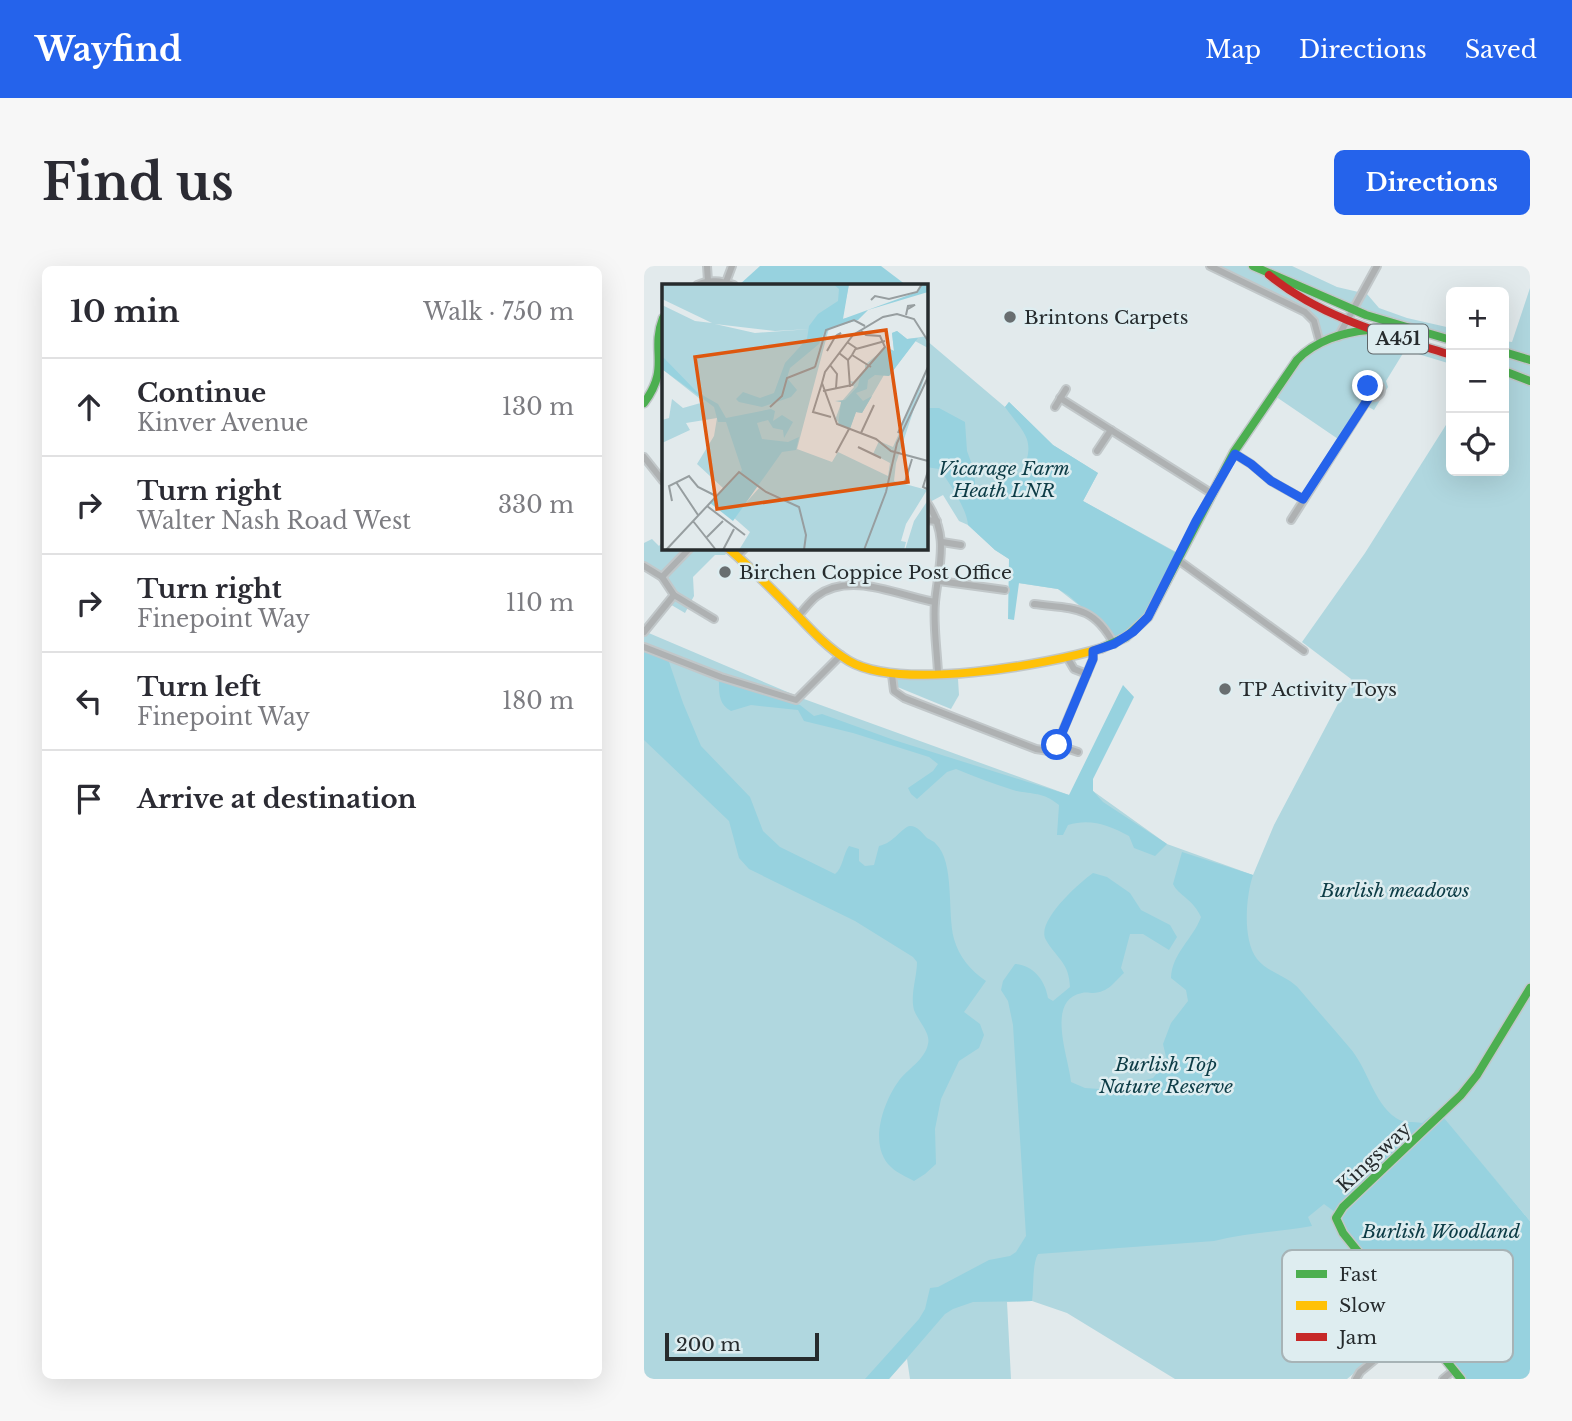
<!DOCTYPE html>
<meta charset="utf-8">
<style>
:root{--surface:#fff;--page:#f7f7f7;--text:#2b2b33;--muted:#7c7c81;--line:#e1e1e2;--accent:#2563eb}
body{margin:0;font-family:"Libre Baskerville",serif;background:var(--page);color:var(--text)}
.controls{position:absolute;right:21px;top:21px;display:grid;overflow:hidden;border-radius:10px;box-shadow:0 7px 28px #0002}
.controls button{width:63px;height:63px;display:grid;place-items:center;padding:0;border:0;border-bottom:2px solid var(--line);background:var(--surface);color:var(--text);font:35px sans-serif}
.scale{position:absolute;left:21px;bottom:18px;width:154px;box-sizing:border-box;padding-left:7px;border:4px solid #262b2d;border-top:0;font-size:19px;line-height:24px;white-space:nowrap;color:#262b2d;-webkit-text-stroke:5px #deedf0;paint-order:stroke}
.stop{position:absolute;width:21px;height:21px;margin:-16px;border:5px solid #2563eb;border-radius:50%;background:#fff}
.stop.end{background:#2563eb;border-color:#fff;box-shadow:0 2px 7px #0008}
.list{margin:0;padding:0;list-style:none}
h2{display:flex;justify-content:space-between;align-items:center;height:91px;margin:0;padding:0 28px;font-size:30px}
h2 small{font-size:23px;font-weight:400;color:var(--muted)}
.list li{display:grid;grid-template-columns:46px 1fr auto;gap:21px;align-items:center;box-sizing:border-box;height:98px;padding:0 28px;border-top:2px solid var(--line)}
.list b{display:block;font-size:26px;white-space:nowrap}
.list p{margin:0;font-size:23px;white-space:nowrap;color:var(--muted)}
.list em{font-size:23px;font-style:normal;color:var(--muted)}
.icon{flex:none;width:38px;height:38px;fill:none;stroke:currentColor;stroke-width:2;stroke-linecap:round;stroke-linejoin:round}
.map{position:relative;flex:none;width:886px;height:1113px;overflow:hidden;border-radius:10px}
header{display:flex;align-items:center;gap:42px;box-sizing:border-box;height:98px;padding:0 35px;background:var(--accent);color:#fff}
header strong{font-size:33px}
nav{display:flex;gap:38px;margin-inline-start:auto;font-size:24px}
.intro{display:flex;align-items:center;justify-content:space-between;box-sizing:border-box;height:168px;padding:0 42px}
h1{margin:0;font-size:49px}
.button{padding:18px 32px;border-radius:10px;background:var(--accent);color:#fff;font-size:24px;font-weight:700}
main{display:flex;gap:42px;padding:0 42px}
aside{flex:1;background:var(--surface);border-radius:10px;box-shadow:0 7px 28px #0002}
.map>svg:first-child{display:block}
.green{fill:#b0d7df}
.forest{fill:#97d2df}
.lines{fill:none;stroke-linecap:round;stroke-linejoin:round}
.street-casing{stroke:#c1c7c9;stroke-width:10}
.fast-casing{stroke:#c1c7c9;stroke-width:11}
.slow-casing{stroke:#c1c7c9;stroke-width:11}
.jam-casing{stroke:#c1c7c9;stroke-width:11}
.street{stroke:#aeb1b2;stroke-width:6}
.fast{stroke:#4caf50;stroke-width:8}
.slow{stroke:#ffc107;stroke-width:8}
.jam{stroke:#c62828;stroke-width:8}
.route{stroke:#2563eb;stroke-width:9}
.poi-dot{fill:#686e70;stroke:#deedf0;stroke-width:2.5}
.labels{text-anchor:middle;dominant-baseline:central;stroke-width:5;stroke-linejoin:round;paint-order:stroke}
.shield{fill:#deedf0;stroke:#5d6568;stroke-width:2}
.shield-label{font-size:18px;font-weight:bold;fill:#262b2d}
.poi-label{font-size:19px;fill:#262b2d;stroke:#deedf0;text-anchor:start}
.park-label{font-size:19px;font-style:italic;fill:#0d3c46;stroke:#deedf0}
.street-label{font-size:19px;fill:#262b2d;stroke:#deedf0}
.inset-road{fill:none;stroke:#979ea0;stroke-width:2}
.view{fill:#de570e;fill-opacity:0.15;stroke:#de570e;stroke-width:3.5}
.inset-edge{fill:none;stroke:#262b2d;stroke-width:3.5}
.key{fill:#deedf0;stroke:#a7b3b6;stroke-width:2}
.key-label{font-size:19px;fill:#262b2d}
</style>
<header>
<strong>Wayfind</strong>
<nav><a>Map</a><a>Directions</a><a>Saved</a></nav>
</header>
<div class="intro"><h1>Find us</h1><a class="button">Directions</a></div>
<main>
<aside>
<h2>10 min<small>Walk · 750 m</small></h2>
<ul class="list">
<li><svg class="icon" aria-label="ahead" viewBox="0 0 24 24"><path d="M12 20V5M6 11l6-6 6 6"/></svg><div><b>Continue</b><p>Kinver Avenue</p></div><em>130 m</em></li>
<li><svg class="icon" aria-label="right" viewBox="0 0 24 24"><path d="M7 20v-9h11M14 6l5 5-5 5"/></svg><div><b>Turn right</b><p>Walter Nash Road West</p></div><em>330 m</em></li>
<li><svg class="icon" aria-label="right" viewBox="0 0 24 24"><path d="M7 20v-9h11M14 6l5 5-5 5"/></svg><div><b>Turn right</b><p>Finepoint Way</p></div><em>110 m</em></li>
<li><svg class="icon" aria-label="left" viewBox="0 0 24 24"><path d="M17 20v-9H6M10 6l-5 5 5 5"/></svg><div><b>Turn left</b><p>Finepoint Way</p></div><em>180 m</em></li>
<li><svg class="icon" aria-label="arrive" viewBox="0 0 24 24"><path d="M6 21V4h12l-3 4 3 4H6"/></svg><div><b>Arrive at destination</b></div></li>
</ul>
</aside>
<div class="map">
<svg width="886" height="1113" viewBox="0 0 886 1113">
<rect width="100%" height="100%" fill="#e2eaec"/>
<g class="green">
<path d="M566,0H648L693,21L723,28L735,42L763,52L807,62V74L787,70L640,12L636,19L703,53L694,71L717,64L807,89V98L761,84L742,115L744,121L730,144L721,139L697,175L628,128L647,102L676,77L666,49Z"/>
<path d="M886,22V955L795,848L690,957L770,1058L703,1113H531L423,1047L388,1035L363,1036L367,1113H266L263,1093L245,1113H0V365L160,433L425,529L449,525L523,578L609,609L630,559L707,413L658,376L721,287L807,151V205H860V75L868,76Z"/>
<path d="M282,74L361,141L365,136L409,179L454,207L439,235L532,286L446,348L414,323L374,317L366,311L365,293L351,284L324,259L315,255L299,229L286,236L282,231Z"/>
<path d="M8,273L15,280L19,275V282L86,283L81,289H71L49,311L50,330L41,347L24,337L29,324L0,300V277Z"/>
<path d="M253,413H314L315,429L307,443L251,420Z"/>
</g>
<g class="forest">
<path d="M116,0H237L262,19H95Z"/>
<path d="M365,136L409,179L454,207L439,235L536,289L504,351L470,378L446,348L424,329L414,323L375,317L370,354L364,353L365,293L351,284L324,259C323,243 305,216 295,203L282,201V142H295L321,156L323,185L330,204L332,229L360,213L377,208C393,174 381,169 361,141Z"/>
<path d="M0,382L24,393L39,437L57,480L106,531L119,565L136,581L191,608C199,602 199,588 205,580L215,583V595L221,600L230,599L235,580C250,577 258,561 266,560C274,560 278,567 283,572C286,574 290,575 292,578C311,596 303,647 310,673C315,691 327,705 342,715L320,746L336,758L340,769L335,782L315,795L297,833L291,863L292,898L281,908L270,915C263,911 253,907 247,901C224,880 239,837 254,816C263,803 281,794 284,778C287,767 274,755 270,744C266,729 273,711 273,696L269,691L211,655L105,603L95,592L85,555L0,474Z"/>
<path d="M75,412L156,439L170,450L178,448L250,474L425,529L479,419L490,431L449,513V525L459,536L523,578L511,590L490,582L485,570C465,559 446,552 424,559L419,569H413L415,539C398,525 388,529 369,524C350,518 331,511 312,503L303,506L273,533L267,528L264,522L289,505L294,498L285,491L209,467L160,455L154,444L107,439L87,445C74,438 75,426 75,412Z"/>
<path d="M538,586L609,609C602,630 598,673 613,693C624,707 645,710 656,724C672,743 689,762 705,781C724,802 728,835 752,852C760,858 769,855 778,857L790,847L795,848L691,946L680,938L664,951L668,960C635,966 602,967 570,975L394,988C388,998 390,1021 388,1035L329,1036L309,1043L301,1048L245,1113H221L275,1053L281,1043L286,1022L294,1021L345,994L366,990L372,986L382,970L369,759L364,735L357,724L359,715L371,698C389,699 401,714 404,732L409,735L426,721C425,696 413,693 402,674C391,656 435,617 449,607L463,611L486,627L497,644L526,659L533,671L525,684L499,668H486L477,702L480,707C469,717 465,726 449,727C446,727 442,726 438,727C401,734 425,792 427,816L441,822L456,823L484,819L509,812L523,795L519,778L527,757L544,735L542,724L527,712C528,687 549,673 557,651C549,633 535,630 529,618Z"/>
<path d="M800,852L886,955V1111L884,1113H821L696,960V948Z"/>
</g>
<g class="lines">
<g class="street-casing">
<g id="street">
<path d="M63,0L64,15"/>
<path d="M566,0L661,46L670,55L676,77"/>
<path d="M82,16L88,0"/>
<path d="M53,19C66,13 77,15 90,19"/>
<path d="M694,71L733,0"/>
<circle cx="730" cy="124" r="7"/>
<path d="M416,132L567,227"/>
<path d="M411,141L422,123"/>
<path d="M453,185L467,164"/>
<path d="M591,188L607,198L627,215L659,233"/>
<path d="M0,191L19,215"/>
<path d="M282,235C306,270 295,297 291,336C289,359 293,384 294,407"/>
<path d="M282,254L293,255"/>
<path d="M647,254L726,130"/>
<path d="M298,276L317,279"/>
<path d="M93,290L101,282"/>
<path d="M534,294L660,385"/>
<path d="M0,300L18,311L30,329L70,353"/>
<path d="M18,311L46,282"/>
<path d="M295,315L361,324"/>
<path d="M390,338C430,343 449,339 470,378"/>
<path d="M154,350C160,344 166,335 173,330C207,305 255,330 291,336"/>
<path d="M0,366L30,329"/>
<path d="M0,381L77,411L152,434L197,389"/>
<path d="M423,391L430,403L443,408"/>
<path d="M248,409L250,425L260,432L392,483L405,485L413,479L417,469L449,393V385"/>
<path d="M413,479L434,486"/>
<path d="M712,1113L716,1106L773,1059"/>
<path d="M799,1113L810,1104"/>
</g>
</g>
<g class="fast-casing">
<g id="fast">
<path d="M609,0L722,49L807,74"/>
<path d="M860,86L886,94"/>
<path d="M860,105L886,115"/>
<path d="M0,137C27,100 6,87 19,52"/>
<path d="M458,382L482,371L504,351L590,186L653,94C671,75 699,66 725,64"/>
<path d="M817,1113L699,967L692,952L699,941L817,829L833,809L886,722"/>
</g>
</g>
<g class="slow-casing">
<path id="slow" d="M84,282C108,303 131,326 153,349C169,366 185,383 205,395C256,425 402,399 458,382"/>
</g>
<g class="jam-casing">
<path id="jam" d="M625,9C678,52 743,69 807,89"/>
</g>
<use href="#street" class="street"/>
<use href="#fast" class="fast"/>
<use href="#slow" class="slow"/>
<use href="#jam" class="jam"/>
</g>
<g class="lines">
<path class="route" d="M413,479L449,393V385L470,378L489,366L504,351L552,255L591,188L607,198L627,215L659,233L726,130L722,125L724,120"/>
</g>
<g class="poi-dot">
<circle cx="366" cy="51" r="7"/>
<circle cx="81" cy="306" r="7"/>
<circle cx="581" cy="423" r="7"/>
</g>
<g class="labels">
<rect class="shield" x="724" y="58.5" width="60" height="29" rx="5"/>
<g class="shield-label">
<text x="754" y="73">A451</text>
</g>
<g class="poi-label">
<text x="380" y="51">Brintons Carpets</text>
<text x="95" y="306">Birchen Coppice Post Office</text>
<text x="595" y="423">TP Activity Toys</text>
</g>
<g class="park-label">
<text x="360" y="202">Vicarage Farm<tspan x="360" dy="22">Heath LNR</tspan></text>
<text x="751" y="624">Burlish meadows</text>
<text x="522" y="798">Burlish Top<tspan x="522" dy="22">Nature Reserve</tspan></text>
<text x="797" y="965">Burlish Woodland</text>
</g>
<g class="street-label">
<text transform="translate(730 891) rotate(-43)">Kingsway</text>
</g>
</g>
<g transform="translate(18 18)">
<rect width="266" height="266" fill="#e2eaec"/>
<path d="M0,0H187L180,35L201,31L167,44L135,165L170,178L176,168L226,192L228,179L211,170L217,157L231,163L266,83L234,179L232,197L265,206L244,240L239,257L244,258L242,266H77L88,248L71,233L98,203L61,204L35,180L52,152L55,134L24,139L28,146L0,159V136L7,134L10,115L21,124L42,118L0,85V21L33,37L50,39L0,15ZM53,40L113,47L149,45L93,49ZM235,47L245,55L266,52V64L253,57L227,92L222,91L200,129L194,128L188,144L173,136L180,117L192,103L188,97L193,98L203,88V81L224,63L232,67L230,49ZM266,216V266H243L252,237Z" fill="#b0d7df" fill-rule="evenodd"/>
<path d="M171,0H187L181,35L255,8L260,0H266V8L206,26L196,36L163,46L157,60L128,84L125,94L135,106L129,113L100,123L77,118L74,115L81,108L98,114L112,109L123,79L145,55L147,42L156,30L176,17L177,5ZM235,47L245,55L256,54L227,92L213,91L206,96L205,105L194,109L201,117L210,112L200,129L194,128L188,145L176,141L179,118L173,117L183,116L196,102L198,92L223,63L232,67L230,49ZM0,72L35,108L56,120L64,134L109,125L113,127L111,137L120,131L131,138L122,154L121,146L111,144L106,136L95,139L100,155L126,158L137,153L134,166L120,168L71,237L48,219L80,186L64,138H56L52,123L0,85Z" fill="#97d2df"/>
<path class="inset-road" d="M209,16L213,12L227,15L255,8L260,0M244,31L246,22L253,21L246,25M266,57L252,35L235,30L221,33L191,51L163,88L160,99L175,140L214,155L229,167L266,177M194,65L223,57M165,67L173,53L175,51L179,49L175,52M177,69L186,76L190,71L194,64L185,58M190,71L209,83M186,76L188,103M168,81L175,90L174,104M153,83L164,46L192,36L203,42M160,99L151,128L169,133M161,107L190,101L223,63L218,52L204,51L198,46M108,123L120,112L125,94L153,83M199,149L212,121M236,149L266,83M196,163L219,174M174,169L187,145M14,198L36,231M243,198L250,175M265,205L261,203L266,187M10,217L7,202L27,192L36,203L54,212M45,222L83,251M31,237L54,266M45,253L61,237M4,266L77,188L104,208L137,223L144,251L142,266M61,266L72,245M202,266L224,208L235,159L266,93"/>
<path class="view" d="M224,46L246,198L55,225L33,73Z"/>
<rect width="266" height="266" class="inset-edge"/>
</g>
<rect x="638" y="984" width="231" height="112" rx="10" class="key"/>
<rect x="652" y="1004" width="31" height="8" fill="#4caf50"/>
<rect x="652" y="1035" width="31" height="9" fill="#ffc107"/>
<rect x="652" y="1067" width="31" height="8" fill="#c62828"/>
<g class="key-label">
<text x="695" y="1015">Fast</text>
<text x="695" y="1046">Slow</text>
<text x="695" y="1078">Jam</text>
</g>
</svg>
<div class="controls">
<button>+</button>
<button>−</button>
<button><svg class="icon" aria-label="locate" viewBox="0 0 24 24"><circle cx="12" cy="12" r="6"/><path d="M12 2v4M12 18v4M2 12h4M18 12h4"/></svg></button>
</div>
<div class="scale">200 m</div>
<div class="stop" style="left:413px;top:479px"></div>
<div class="stop end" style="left:724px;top:120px"></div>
</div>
</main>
